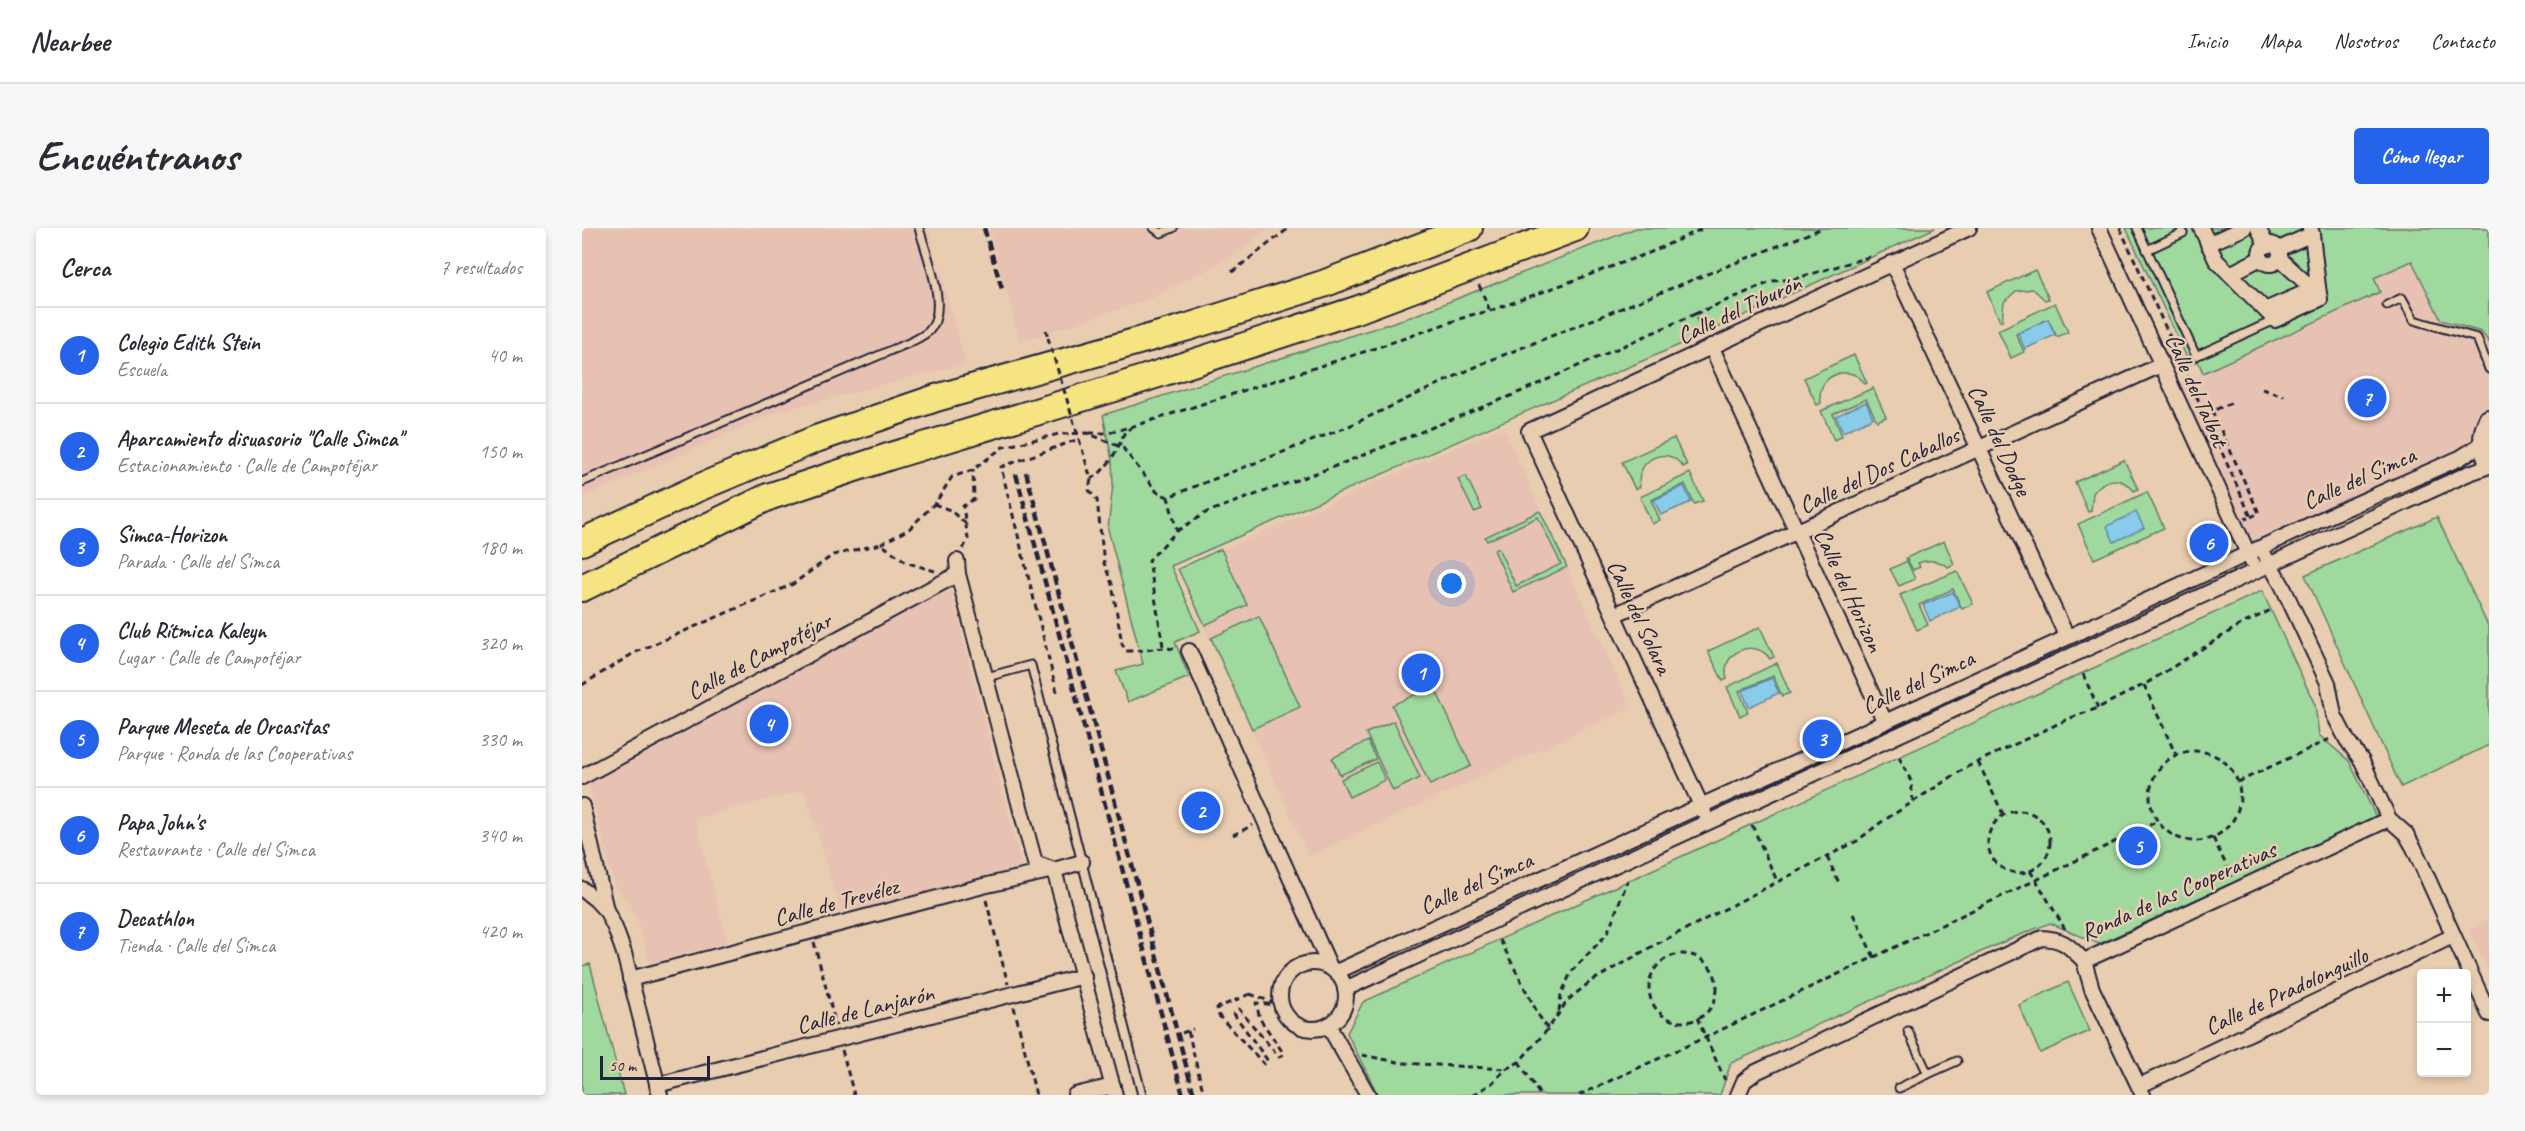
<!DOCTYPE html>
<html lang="es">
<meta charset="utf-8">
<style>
:root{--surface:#fff;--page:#f7f7f7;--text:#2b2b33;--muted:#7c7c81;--line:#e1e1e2;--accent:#2563eb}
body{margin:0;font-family:Caveat,sans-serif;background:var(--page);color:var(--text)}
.controls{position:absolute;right:18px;bottom:18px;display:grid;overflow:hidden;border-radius:6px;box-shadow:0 3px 9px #0003}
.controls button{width:54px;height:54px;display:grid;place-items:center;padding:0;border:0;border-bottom:2px solid var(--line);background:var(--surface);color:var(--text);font:30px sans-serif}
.scale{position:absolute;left:18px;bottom:15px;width:110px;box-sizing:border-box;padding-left:6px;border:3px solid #22223b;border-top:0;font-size:16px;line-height:21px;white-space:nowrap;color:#22223b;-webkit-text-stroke:4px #e9cdb0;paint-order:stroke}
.you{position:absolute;left:870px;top:356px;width:21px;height:21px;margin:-15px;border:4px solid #fff;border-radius:50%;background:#1a73e8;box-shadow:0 0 0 9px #1a73e833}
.badge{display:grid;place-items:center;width:39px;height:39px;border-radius:50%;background:var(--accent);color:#fff;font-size:20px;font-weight:700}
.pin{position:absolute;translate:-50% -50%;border:3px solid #fff;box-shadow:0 2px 6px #0006}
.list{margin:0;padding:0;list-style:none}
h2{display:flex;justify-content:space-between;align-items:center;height:78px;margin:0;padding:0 24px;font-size:26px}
h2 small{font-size:20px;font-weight:400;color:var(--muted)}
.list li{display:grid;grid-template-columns:39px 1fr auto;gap:18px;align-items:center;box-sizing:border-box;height:96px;padding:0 24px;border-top:2px solid var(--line)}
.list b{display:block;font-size:22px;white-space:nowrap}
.list p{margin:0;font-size:20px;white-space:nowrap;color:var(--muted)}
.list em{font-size:20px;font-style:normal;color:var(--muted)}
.map{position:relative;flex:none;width:1907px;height:867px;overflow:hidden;border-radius:6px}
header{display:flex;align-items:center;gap:36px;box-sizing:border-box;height:84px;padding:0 30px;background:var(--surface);border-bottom:2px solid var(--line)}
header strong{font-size:28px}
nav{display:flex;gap:33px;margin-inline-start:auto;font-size:21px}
.intro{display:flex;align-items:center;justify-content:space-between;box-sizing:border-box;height:144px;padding:0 36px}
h1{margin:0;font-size:42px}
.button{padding:15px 27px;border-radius:6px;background:var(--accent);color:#fff;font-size:21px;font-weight:700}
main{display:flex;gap:36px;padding:0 36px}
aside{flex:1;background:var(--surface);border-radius:6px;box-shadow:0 3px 9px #0003}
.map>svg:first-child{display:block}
.built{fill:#e7c2b3}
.green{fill:#a0d99e;stroke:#617e6c;stroke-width:1.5}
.water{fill:#89ccea;stroke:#6088a4;stroke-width:1.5}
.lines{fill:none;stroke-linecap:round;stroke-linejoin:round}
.lane-casing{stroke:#22223b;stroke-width:11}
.street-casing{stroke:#22223b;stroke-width:18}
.secondary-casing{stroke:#22223b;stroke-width:24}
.highway-casing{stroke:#22223b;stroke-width:30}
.path{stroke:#22223b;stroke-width:3;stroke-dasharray:6 4.5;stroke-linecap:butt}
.lane{stroke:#e9cdb0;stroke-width:7}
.street{stroke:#e9cdb0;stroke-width:14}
.secondary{stroke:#e9cdb0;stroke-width:20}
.highway{stroke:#f6e381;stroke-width:26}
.rail{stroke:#22223b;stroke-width:4.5;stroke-dasharray:9 4.5;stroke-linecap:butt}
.path-bridge{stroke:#22223b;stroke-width:3;stroke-dasharray:6 4.5;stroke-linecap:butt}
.labels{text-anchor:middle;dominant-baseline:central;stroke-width:5;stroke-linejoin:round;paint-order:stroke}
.street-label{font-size:24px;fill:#22223b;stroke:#e9cdb0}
</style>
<header>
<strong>Nearbee</strong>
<nav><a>Inicio</a><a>Mapa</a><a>Nosotros</a><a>Contacto</a></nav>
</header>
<div class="intro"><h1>Encuéntranos</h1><a class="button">Cómo llegar</a></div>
<main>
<aside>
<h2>Cerca<small>7 resultados</small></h2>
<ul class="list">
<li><span class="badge">1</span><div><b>Colegio Edith Stein</b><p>Escuela</p></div><em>40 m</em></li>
<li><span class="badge">2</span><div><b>Aparcamiento disuasorio &quot;Calle Simca&quot;</b><p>Estacionamiento · Calle de Campotéjar</p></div><em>150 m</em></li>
<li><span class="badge">3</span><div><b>Simca-Horizon</b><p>Parada · Calle del Simca</p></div><em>180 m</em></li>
<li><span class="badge">4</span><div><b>Club Rítmica Kaleyn</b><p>Lugar · Calle de Campotéjar</p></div><em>320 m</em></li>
<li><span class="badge">5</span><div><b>Parque Meseta de Orcasitas</b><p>Parque · Ronda de las Cooperativas</p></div><em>330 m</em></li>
<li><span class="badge">6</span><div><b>Papa John's</b><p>Restaurante · Calle del Simca</p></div><em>340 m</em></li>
<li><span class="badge">7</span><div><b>Decathlon</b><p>Tienda · Calle del Simca</p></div><em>420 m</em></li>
</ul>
</aside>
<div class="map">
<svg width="1907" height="867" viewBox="0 0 1907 867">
<rect width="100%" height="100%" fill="#e9cdb0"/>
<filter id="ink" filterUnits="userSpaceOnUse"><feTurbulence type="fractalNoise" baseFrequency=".0167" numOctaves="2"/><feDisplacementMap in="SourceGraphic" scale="12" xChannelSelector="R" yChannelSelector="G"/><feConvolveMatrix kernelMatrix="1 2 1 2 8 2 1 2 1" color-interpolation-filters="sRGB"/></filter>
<g filter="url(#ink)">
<g class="built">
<path d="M0,0H346L384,136L198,183L0,270Z"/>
<path d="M407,0H687L652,28L570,70L438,114Z"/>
<path d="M1830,33L1859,92L1899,104L1907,114V192L1901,215L1665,326L1589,160L1798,64L1791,50Z"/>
<path d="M921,199L1049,480L727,628L596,341Z"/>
<path d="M368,358L440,640L260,686L222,562L113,591L146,715L68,735L54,689L44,671L33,659L6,555Z"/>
<path d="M1907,692V745L1887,702Z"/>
</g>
<g class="green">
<path d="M1054,0H1353L1104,114L589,338L618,403L593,414L607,449L546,474L534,443L561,436L526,301L531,256L530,232L521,187L831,88Z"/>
<path d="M1544,0H1907V114L1899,104L1859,92L1830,33L1792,50L1798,64L1621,145L1616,133L1608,136Z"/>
<path d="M1453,42L1467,71L1463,72L1451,61L1434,63L1422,74L1420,92L1418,93L1405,64Z"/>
<path d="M1473,75L1486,104L1475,109L1466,91L1434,106L1442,124L1429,130L1416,102Z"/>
<path d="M1272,127L1285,155L1283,156C1268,133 1232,148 1239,175L1235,177L1222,150Z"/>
<path d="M1291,160L1304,189L1295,193L1284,171L1251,186L1260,208L1252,212L1239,183Z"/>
<path d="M1092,210L1105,237L1101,239C1085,215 1052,232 1058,259L1053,261L1040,234Z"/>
<path d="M1542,232L1556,261L1552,263C1539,247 1523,249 1511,265L1509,283L1506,284L1493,254Z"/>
<path d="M1108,245L1121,273L1112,276L1103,256L1069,272L1078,292L1070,296L1058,269Z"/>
<path d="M884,248L900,281L892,284L876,251Z"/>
<path d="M1565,264L1582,300L1512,331L1496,296Z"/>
<path d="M958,283L985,339L931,364L912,322L916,320L934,358L979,336L956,289L905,313L903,309Z"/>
<path d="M1855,289L1907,400V517L1819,559L1723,347Z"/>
<path d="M1362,313L1372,336L1366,339C1357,332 1347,331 1336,335L1338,339L1331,342L1324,330Z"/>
<path d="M639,321L665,377L623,397L596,341Z"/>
<path d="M1325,333L1333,351L1317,358L1308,341Z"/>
<path d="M1375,343L1391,376L1380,381L1371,361L1337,377L1346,397L1335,402L1318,367Z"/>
<path d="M1680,363L1733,477L1737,507L1767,533L1794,589L1517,716L1468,695L1428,711L1149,835L1138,867H796L765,805L781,774Z"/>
<path d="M677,388L718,479L670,501L629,410Z"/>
<path d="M1178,399L1192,429L1188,431C1173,409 1137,424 1145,451L1141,453L1126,423Z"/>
<path d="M1195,435L1208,465L1200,468L1191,448L1157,463L1166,484L1158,488L1145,459Z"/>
<path d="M852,458L889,538L848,557L810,477Z"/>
<path d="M812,493L838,550L811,563L784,505Z"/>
<path d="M786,513L794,531L758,547L750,530Z"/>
<path d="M795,534L803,552L767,569L759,551Z"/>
<path d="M8,736L42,867H0V738Z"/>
<path d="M1486,754L1508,803L1458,825L1437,777Z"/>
</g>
<g class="water">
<path d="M1466,91L1473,107L1443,121L1436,105Z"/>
<path d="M1284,174L1291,190L1261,204L1254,188Z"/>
<path d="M1102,258L1109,274L1079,287L1072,272Z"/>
<path d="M1554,284L1562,300L1532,314L1525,298Z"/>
<path d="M1371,364L1378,379L1348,393L1341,377Z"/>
<path d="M1190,450L1197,465L1167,479L1160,463Z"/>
</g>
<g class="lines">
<g class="lane-casing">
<g id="lane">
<path d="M572,0L579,5L591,0"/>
<path d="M1555,0L1614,128L1693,92"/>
<path d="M1565,22L1601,5L1599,0"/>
<path d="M1805,77L1820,70L1832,92L1895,110L1907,141"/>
<path d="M0,254L305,124C318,118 336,113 347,103C368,82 344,26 337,0"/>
<path d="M405,449L449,437L560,867"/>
<path d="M1326,803L1346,846L1375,833"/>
<path d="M1317,860L1346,846"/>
</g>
</g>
<g class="street-casing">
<g id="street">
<path d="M1517,0L1669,332"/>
<path d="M1619,0L1634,32L1693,92L1738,71L1736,59L1725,56L1697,30"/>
<path d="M1676,0L1685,18"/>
<path d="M1626,16L1662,0"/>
<circle cx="1688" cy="26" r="10"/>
<path d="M1697,21L1730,6L1728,0"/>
<path d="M1310,35L1485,409"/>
<path d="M1648,46L1679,30"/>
<path d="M1685,81L1736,59L1730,6"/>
<path d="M1129,118L1303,494"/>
<path d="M1684,330L1700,357L1746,455L1752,487L1765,512L1780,533L1807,591L1824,606L1832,620L1907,786"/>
<path d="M375,333L376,346L453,635L472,642L500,634"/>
<path d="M1032,387L1579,137"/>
<path d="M607,423L748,739"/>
<path d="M0,549L376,346"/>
<path d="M0,578L24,682"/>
<path d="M1122,584L947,203L1387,0"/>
<path d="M0,661L13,671L25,684L33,700L42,725L78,867"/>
<path d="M1502,733L1510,761L1561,867"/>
<circle cx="731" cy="768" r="33"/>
<path d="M754,744L1303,494L1749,287L1878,230L1901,215"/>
<path d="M48,751L401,658L472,642L533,867"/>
<path d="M763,761C1138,591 1511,417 1885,246L1907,238"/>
<path d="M746,797L786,867"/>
<path d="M75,857L502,748"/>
<path d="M1557,858L1871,708"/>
<path d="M493,867L531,858"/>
<path d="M1156,867L1162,853L1174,844L1460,710C1482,711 1487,718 1502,733L1807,591"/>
</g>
</g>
<g class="secondary-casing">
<path id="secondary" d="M1907,192C1901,205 1900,219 1907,232"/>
</g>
<g class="highway-casing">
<g id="highway">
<path d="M0,314L116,260L234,211L354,170L606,99L741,56L887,0"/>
<path d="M0,360L186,269L309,228L536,159L777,81L993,0"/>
</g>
</g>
<g class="path">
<path d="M1538,0L1597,129"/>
<path d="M650,44L707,0"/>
<path d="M897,57L908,83"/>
<path d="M1113,86L1191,53L1212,51L1290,28"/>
<path d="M464,102L466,110"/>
<path d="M1597,129L1669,289L1663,291"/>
<path d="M1680,161L1702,168"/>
<path d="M1649,175L1630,183L1677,285L1669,289"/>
<path d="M507,205H526L555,197L797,119L889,87L908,83L1067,25L1122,0"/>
<path d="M509,251C526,242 536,221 543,203L549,200"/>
<path d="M352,276L368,282L384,296"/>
<path d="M595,303L625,284L751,239L931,167L1113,86L1123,107"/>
<path d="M299,316L327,301L354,274L370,249L391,242L421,219L477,206L505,205L541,220L575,264L586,269L765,199L904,134L1241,0"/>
<path d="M381,321L386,311L381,278L392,271L391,242"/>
<path d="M581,418L567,332L595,303L586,269"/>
<path d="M1501,446L1516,480"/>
<path d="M0,457L52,425L211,356L251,327L299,316L326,335L353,343"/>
<path d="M1562,457L1594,527"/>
<path d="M475,464L419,239L497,211L509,251L507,262L515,272L522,335L530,356L540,416L544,423C561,424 576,418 594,421"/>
<circle cx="1613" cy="568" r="45"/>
<path d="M1317,529L1329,553L1331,573"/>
<path d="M1396,534L1421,586"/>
<path d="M1656,554L1750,510"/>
<circle cx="1437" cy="614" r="31"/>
<path d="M1170,597L1195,653"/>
<path d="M651,607L671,597"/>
<path d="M1631,610L1650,649"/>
<path d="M1245,629L1258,657"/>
<path d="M1448,643L1454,652L1576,593"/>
<path d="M404,672L426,756"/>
<path d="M1271,686L1292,729"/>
<path d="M918,712L957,788L966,801"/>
<path d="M232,714L254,798"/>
<circle cx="1101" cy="760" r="34"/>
<path d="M668,766L698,777L674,775L678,791L702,826L697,829L657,781L652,786L686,833L682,836L637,788L635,780Z"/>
<path d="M432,779L454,867"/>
<path d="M977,783L979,767L989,744L1025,706L1046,652"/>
<path d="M1115,790L1143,852"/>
<path d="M606,803L622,867"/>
<path d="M600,805L611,801"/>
<path d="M260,822L272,867"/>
<path d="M780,827L821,835L924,841"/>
<path d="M937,834L958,867"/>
<path d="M891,867L909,856L924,841L937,834L966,801L986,772L1008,754L1069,719L1275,613L1298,595L1385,539L1486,491L1516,480L1565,455L1658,397L1689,382"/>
<path d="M997,867L1124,809L1454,652L1483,701"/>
</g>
<use href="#lane" class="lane"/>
<use href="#street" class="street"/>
<use href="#secondary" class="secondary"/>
<use href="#highway" class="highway"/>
<g class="rail">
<path d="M402,0L420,61"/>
<path d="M444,244L612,867"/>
<path d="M434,246L601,867"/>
</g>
<path class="path-bridge" d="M466,110L497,211"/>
</g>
</g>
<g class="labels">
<g class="street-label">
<text transform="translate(1157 81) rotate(-25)">Calle del Tiburón</text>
<text transform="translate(1615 162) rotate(66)">Calle del Talbot</text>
<text transform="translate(1418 212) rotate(65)">Calle del Dodge</text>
<text transform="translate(1297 242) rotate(-25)">Calle del Dos Caballos</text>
<text transform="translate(1777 250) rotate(-24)">Calle del Simca</text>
<text transform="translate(1267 362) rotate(65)">Calle del Horizon</text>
<text transform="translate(1058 389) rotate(65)">Calle del Solara</text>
<text transform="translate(177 428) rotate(-28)">Calle de Campotéjar</text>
<text transform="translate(1336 454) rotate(-25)">Calle del Simca</text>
<text transform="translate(894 655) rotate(-24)">Calle del Simca</text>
<text transform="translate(1596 663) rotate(-24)">Ronda de las Cooperativas</text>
<text transform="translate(254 674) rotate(-15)">Calle de Trevélez</text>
<text transform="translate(1704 763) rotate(-25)">Calle de Pradolonguillo</text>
<text transform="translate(283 781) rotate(-14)">Calle de Lanjarón</text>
</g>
</g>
</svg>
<div class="controls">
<button>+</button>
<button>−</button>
</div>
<div class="scale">50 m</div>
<div class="you"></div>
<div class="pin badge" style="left:839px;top:445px">1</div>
<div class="pin badge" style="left:619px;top:583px">2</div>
<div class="pin badge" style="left:1240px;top:511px">3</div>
<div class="pin badge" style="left:187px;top:496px">4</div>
<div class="pin badge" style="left:1556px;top:618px">5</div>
<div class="pin badge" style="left:1627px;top:315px">6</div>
<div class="pin badge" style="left:1785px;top:170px">7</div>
</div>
</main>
